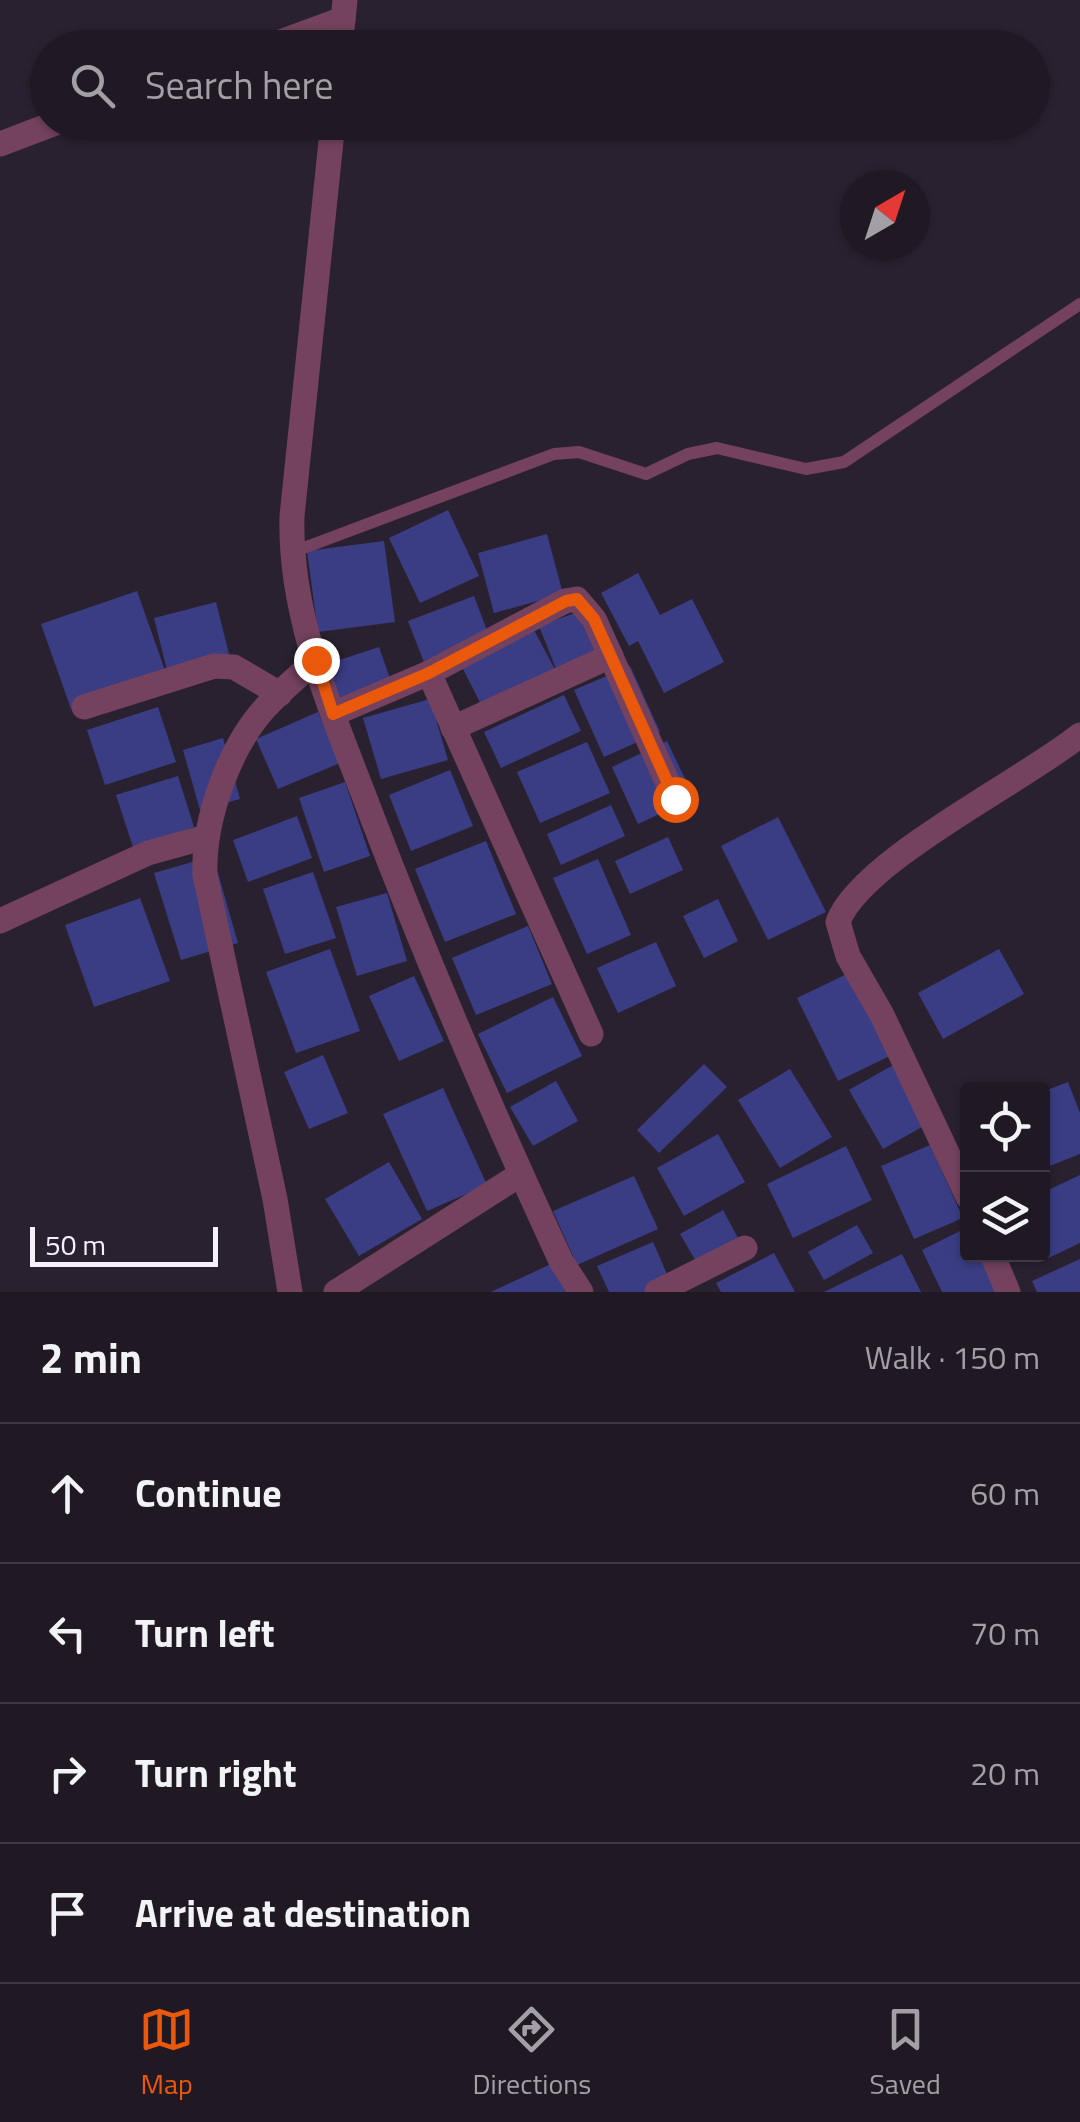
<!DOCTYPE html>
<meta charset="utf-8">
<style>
:root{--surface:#201924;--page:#28222c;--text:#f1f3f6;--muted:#a2a0a6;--line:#3d3841;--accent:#ea580c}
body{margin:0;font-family:"Titillium Web",sans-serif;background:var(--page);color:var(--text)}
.controls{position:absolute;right:30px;bottom:30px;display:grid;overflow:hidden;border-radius:10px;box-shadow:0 2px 8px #0004}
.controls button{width:90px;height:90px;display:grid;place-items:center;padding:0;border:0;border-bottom:2px solid var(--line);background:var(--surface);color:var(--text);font:50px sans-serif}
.compass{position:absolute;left:840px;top:170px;width:90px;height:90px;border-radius:50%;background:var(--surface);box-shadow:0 2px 8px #0004;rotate:39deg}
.scale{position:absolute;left:30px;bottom:25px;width:188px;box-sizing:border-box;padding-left:10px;border:5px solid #f6f0fa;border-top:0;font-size:28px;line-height:35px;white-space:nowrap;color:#f6f0fa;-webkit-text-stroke:8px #2a2130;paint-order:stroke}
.stop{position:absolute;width:30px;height:30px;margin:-22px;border:8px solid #ea580c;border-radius:50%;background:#fff}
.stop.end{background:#ea580c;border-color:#fff;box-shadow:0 2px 10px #0008}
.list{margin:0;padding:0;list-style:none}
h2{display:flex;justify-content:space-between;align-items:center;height:130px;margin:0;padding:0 40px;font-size:42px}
h2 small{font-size:32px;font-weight:400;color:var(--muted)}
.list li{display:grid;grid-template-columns:65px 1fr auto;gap:30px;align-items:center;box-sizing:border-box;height:140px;padding:0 40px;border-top:2px solid var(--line)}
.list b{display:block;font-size:38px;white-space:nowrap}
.list em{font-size:32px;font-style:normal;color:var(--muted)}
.icon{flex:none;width:55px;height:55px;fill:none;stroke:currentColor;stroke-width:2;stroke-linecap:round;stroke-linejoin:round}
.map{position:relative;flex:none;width:1080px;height:1292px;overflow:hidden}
.search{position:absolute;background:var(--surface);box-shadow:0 2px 8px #0004;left:30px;right:30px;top:30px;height:110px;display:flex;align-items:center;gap:25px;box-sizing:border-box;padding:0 35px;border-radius:55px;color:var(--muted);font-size:38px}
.sheet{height:690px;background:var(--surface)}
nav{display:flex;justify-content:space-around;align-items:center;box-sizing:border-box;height:140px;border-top:2px solid var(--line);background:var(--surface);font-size:28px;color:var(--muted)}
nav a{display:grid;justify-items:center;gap:5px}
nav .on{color:var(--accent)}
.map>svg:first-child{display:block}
.building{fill:#3a3d84}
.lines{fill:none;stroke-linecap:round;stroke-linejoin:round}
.lane{stroke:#74425e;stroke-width:12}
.street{stroke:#74425e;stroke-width:25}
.route{stroke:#ea580c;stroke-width:12}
</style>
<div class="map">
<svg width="1080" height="1292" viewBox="0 0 1080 1292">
<rect width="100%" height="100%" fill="#2a2130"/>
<g class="building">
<path d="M448,510L479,576L420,603L389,538Z"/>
<path d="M547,534L563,594L494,613L478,553Z"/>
<path d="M384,541L395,622L318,632L307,551Z"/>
<path d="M638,573L660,615L692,599L724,662L664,693L638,641L629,646L601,593Z"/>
<path d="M137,591L167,676L71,709L41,624Z"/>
<path d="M474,596L493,646L427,670L408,621Z"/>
<path d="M216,602L232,666L170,682L154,618Z"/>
<path d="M592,607L610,655L558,674L539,626Z"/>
<path d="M534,630L561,681L488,718L462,667Z"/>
<path d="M379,647L394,690L333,710L318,667Z"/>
<path d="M630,666L660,732L604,757L574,690Z"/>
<path d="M564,695L581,731L501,768L484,732Z"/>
<path d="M430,699L448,760L381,779L363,718Z"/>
<path d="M158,707L176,762L105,785L87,730Z"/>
<path d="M318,712L340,763L278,789L256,739Z"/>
<path d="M223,738L240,799L200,810L183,750Z"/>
<path d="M667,741L694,798L638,824L612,767Z"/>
<path d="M587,742L610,793L540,823L517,772Z"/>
<path d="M450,770L473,826L411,851L389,795Z"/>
<path d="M178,776L194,827L133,847L116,795Z"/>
<path d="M345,782L370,856L324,872L299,798Z"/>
<path d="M611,805L625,836L561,865L547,834Z"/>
<path d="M297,816L312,858L248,882L233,840Z"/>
<path d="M778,817L826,912L768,940L721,846Z"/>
<path d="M668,837L683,870L630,894L615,861Z"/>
<path d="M486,841L516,914L445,942L415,869Z"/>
<path d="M213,856L238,943L181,960L154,873Z"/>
<path d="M598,859L631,935L587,954L553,878Z"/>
<path d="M313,872L336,938L285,954L263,889Z"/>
<path d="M387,893L407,961L357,976L336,907Z"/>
<path d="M140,898L170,981L94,1007L65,925Z"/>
<path d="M718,899L738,941L704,958L683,916Z"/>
<path d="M528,926L552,984L476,1015L452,958Z"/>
<path d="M656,942L676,986L618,1013L597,968Z"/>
<path d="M330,949L360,1031L296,1053L266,972Z"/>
<path d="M999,949L1024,994L943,1039L918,993Z"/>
<path d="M853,971L894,1054L838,1081L797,998Z"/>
<path d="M414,976L444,1041L399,1061L369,996Z"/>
<path d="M553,997L582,1056L507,1093L478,1034Z"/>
<path d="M323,1055L348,1113L309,1129L284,1072Z"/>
<path d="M704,1064L727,1087L659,1153L637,1130Z"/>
<path d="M895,1064L929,1123L883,1149L849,1090Z"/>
<path d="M790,1069L832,1137L780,1168L738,1100Z"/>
<path d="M556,1081L578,1121L533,1146L510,1107Z"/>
<path d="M1068,1082L1080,1113V1154L1042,1169V1092Z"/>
<path d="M443,1088L487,1185L427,1211L383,1114Z"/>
<path d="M718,1134L745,1182L684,1216L657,1168Z"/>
<path d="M930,1145L963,1218L914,1239L881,1166Z"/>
<path d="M846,1146L872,1200L793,1238L767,1184Z"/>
<path d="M389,1162L422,1219L359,1256L325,1199Z"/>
<path d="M1080,1175V1243L1040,1262L1036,1254H1042V1193Z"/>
<path d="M634,1176L658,1229L577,1265L553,1211Z"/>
<path d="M723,1210L739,1240L697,1263L680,1234Z"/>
<path d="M857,1225L873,1253L824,1280L808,1252Z"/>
<path d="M968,1227V1254H984L1003,1292H942L922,1250Z"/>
<path d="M653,1242L670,1281L645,1292H609L597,1266Z"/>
<path d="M774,1253L795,1292H721L716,1283Z"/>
<path d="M902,1254L921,1292H824Z"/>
<path d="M1080,1259V1292H1037L1032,1281Z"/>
<path d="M553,1263L566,1292H491Z"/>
</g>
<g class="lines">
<path class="lane" d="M293,552L554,454L579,452L646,474L688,454L717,448L806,469L844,462L1080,304"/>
<g class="street">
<path d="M264,48L343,19"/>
<path d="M340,48L345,0"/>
<path d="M333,122L292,516C289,620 335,718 371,814C429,966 493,1114 561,1261L581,1292"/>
<path d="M0,144L58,122"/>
<path d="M429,673L591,1034"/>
<path d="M84,707L214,666L234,667L280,694"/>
<path d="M333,714L429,673L565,601L577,599L594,619L675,799"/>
<path d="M453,728L611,656"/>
<path d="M0,921L148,853L206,837"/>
<path d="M968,1197L882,1015L848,956L838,922C860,861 1025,780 1080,735"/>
<path d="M992,1254L1008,1292"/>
<path d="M290,1292L275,1199L205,875C203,822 228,749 265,708C280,691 299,676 316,660"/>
<path d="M336,1292L521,1174"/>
<path d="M657,1292L745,1248"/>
</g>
</g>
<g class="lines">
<path class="route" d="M316,660L333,714L429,673L566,601L577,599L594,619L675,799"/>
</g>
</svg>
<div class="controls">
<button><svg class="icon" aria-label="locate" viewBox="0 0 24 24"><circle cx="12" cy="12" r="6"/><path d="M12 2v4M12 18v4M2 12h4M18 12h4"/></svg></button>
<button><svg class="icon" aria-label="layers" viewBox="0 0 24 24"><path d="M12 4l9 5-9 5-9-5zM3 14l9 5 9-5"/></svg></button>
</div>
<svg class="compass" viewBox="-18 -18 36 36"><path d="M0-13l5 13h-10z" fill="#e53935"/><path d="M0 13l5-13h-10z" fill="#a2a0a6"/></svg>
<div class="scale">50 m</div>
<div class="stop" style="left:675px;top:799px"></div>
<div class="stop end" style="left:316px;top:660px"></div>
<div class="search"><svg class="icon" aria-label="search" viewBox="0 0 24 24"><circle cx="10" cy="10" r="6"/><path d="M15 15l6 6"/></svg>Search here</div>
</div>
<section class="sheet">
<h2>2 min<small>Walk · 150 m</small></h2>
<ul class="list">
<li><svg class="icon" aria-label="ahead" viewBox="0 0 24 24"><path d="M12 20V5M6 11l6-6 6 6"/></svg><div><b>Continue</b></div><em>60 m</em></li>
<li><svg class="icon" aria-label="left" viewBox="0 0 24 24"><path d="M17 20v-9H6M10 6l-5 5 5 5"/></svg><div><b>Turn left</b></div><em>70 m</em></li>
<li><svg class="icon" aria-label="right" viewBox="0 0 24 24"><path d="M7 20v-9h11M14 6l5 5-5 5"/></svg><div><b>Turn right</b></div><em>20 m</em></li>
<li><svg class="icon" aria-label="arrive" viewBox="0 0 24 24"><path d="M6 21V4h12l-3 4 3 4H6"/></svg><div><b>Arrive at destination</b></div></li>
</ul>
</section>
<nav>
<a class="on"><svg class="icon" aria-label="map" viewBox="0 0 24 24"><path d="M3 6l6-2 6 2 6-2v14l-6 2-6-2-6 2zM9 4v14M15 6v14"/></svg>Map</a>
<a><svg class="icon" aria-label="directions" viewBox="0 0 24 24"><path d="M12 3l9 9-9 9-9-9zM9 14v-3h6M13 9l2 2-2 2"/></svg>Directions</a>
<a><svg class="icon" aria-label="saved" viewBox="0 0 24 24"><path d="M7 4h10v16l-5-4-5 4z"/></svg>Saved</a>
</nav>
